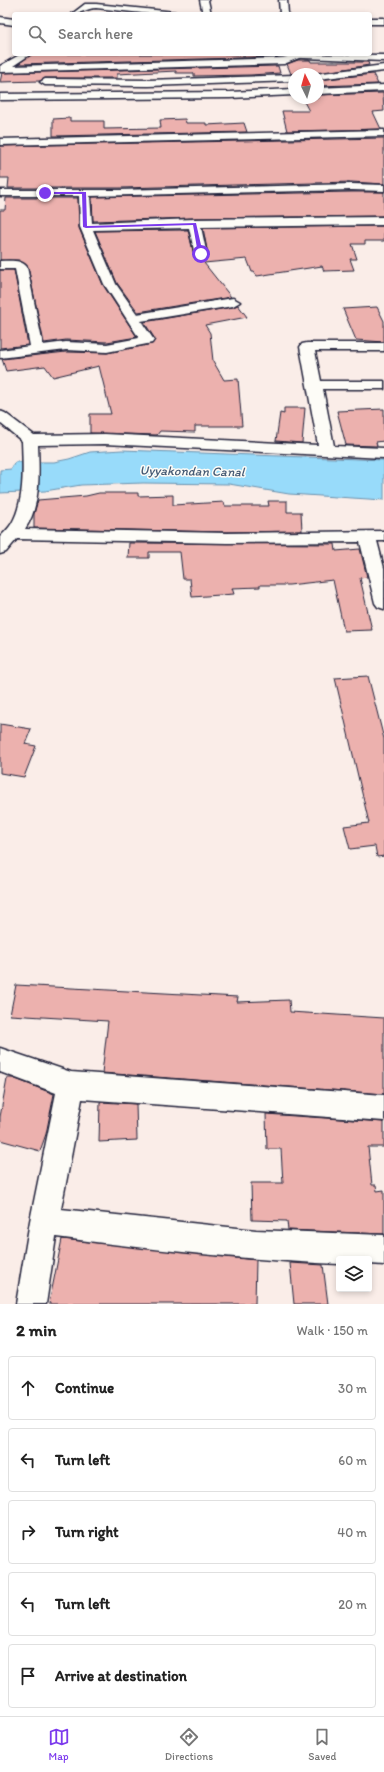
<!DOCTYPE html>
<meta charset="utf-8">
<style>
:root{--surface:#fff;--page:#f6f6f6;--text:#222;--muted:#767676;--line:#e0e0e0;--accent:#7c3aed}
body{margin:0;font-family:Itim,sans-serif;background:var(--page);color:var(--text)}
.controls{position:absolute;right:12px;bottom:12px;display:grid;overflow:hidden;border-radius:4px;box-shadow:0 2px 6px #0003}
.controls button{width:36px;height:36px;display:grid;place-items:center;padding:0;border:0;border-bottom:1px solid var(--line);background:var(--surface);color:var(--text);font:20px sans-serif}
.compass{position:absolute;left:288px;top:68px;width:36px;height:36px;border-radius:50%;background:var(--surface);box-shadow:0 2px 6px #0003;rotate:355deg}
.stop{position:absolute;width:12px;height:12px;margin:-9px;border:3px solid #7c3aed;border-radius:50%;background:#fff}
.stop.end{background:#7c3aed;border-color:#fff;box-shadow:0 1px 4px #0008}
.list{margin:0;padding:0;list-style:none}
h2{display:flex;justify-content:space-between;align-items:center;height:52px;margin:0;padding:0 16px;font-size:17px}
h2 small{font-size:13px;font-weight:400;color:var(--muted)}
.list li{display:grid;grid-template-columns:26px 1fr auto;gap:12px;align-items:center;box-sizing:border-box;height:64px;margin:0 8px 8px;padding:0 8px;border:1px solid var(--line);border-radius:4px}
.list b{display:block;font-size:15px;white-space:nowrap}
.list em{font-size:13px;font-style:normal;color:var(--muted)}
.icon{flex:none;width:22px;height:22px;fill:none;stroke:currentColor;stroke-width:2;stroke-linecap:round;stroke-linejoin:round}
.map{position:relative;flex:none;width:384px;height:1304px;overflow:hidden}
.search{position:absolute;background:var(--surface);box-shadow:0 2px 6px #0003;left:12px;right:12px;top:12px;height:44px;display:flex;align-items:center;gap:10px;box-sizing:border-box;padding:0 14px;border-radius:4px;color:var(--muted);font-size:15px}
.sheet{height:412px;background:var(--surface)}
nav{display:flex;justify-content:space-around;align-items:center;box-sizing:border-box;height:56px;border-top:1px solid var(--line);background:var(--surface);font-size:11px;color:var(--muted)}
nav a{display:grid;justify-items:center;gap:2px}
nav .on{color:var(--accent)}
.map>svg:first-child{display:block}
.water{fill:#98dbfa;stroke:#6991ae}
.building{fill:#ecb1ae;stroke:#22223b}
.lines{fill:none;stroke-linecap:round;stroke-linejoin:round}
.street-casing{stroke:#22223b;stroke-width:3}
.primary-casing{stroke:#22223b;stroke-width:3}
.street{fill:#fdfcf7;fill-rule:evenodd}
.primary{fill:#fdfcf7;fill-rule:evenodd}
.route{fill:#7c3aed}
.labels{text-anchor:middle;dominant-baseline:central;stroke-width:3;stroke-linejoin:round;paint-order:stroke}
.water-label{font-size:13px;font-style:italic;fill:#455a74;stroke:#fdfcf7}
</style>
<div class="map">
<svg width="384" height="1304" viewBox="0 0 384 1304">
<rect width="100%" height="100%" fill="#faede8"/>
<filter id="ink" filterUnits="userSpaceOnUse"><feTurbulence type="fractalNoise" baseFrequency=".025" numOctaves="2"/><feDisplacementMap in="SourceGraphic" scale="8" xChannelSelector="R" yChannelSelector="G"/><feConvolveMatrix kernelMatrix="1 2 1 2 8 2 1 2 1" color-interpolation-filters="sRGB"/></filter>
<g filter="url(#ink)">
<path class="water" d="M122,450L384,460V500L289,494L229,484L143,483L81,485L45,491L0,493V470L11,469L15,462H54L69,459L90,452Z"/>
<g class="building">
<path d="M32,54H225L274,57L18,64Z"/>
<path d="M298,60H310L311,62H368L369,65L314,74H291L287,64Z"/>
<path d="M278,66L280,73L251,75L194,76V73H176V71L117,74V78H45L40,81L0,82L2,73Z"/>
<path d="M373,74L378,84L318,86V80Z"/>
<path d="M383,93L384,111L373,112L381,129L287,131L282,111H309L302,98H318V95Z"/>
<path d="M70,118V121H104V129L161,128L160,120L185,119L186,123H206V125L244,123L247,132L53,136V119Z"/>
<path d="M384,138V184L352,182L120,188H8L9,178H0V146Z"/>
<path d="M352,192H384V216L194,218L93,221L92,197Z"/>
<path d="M6,198H78L79,228L103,285L137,337L107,342L66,340L44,343L28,267L19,260H0V210H5Z"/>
<path d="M384,226V241H365V244H352L357,259H350L354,270L324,271L322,266L257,276L254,272H252L247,259L204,263L231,297L138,312L117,283L95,231L188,230L194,255L202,260L208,255L203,228Z"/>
<path d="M0,270H14L28,345L0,348Z"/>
<path d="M238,305L247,317L205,325L210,333L213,361L224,380L238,379L242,426H195V432L160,431L157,435L90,433V414H111L99,366L53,377L45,366L6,371L2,359L66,352L107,353L152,344L155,339L144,322L233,307Z"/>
<path d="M377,307L384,321V342L356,340L343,309Z"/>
<path d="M284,408H305L302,443L276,441L280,413L284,414Z"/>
<path d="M384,409V441L376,442L377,446L346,445L337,411Z"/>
<path d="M99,493H138V496L173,495V505L224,502L225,506H269L268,501H287V512H301L302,531L227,532L34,528V514L38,500L86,496Z"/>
<path d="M129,543L335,544L336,551L360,549L367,577L360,578L372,630L344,631L333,580L289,585H260V587L232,588L234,594L192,597L190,579H183L180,552H149V558H128Z"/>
<path d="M368,676L384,739V856L377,857L375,846L350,849L344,826L369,823L335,678Z"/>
<path d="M0,724L31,729L25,744L36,746L24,777L0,773Z"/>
<path d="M16,985L238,997L237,1002L289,1000L290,1012L384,1018V1094L102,1073L108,1021L10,1015Z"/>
<path d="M7,1078H13L54,1094L46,1134L40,1151L0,1140V1117Z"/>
<path d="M100,1102L136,1104L137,1140L99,1142Z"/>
<path d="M266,1114L384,1122V1147H368L372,1185H376L377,1191L384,1190V1234L288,1230L287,1221L252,1220L251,1183H283L281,1149H267Z"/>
<path d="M62,1239L256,1260L255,1304H49Z"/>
<path d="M290,1263L323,1265L328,1304H294Z"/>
</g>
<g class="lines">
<g class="street-casing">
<g id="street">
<path d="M200,0H208L211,14H203Z"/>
<path d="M279,0H287L288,14H280Z"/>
<path d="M85,4H96L175,12L179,14H151L96,8C87,8 81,14 72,14Z"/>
<rect x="370" y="18" width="14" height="6"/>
<path d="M21,54H31L13,66L283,58L303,54L304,56L284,64L0,72V66Z"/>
<path d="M384,65V71L318,79V74H315Z"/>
<path d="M294,75V81L148,86L45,85L40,82L45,79L148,80Z"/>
<path d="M384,85V91L318,94V88Z"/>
<path d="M294,89V95L230,98L0,100V94L230,92Z"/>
<path d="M384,130V136L0,145V139Z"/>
<path d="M352,184L384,185V191L352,190L90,196L92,223L194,219L384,217V225L201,227L207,255L201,259L195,255L189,228L93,230L116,284L137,314L233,298L240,302L233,306L141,321L154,340L152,343L107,352L66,350L0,358V350L30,346L15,269H0V261C9,261 21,259 27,267L43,345L66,342L107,344L139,338L104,284L80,227L79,196H0V190H120Z"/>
<path d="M307,343H384V351H315L321,381H384V389H323L334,446L384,448V458L105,444L38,445C39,471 41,506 25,529L227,533L384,531V541H377L384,568V609L378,607L375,603L360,542L227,543L17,539L6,552L0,554V537C4,533 9,528 12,523C25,500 23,467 22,441L0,423V411L5,413L34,435L105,434L318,445L300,347L302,344Z"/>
<path d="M0,1048L71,1072L384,1095V1121L82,1099L61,1209L256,1230L384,1235V1265L369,1264V1259H339V1264C244,1260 150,1249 56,1237L46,1304H16L30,1221L56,1093L0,1072Z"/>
</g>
</g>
<g class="primary-casing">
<g id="primary">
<path d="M0,17L14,19V25L0,23Z"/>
<path d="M272,54L384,55V61L277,57Z"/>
</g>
</g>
<use href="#street" class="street"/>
<use href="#primary" class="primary"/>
</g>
</g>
<path class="route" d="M44,192H86L87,226L196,223L203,254H198L193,225L86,228L83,227L82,194H45Z"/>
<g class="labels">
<g class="water-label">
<text transform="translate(192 471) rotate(1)">Uyyakondan Canal</text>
</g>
</g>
</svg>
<div class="controls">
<button><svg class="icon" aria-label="layers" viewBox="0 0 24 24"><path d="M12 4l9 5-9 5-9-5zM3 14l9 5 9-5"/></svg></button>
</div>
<svg class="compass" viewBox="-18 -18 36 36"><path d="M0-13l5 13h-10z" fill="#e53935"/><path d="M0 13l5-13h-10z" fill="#767676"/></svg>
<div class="stop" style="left:201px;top:254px"></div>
<div class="stop end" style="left:45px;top:193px"></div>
<div class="search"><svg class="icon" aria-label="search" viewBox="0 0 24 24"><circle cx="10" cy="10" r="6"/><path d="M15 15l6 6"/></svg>Search here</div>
</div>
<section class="sheet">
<h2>2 min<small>Walk · 150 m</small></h2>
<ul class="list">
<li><svg class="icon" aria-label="ahead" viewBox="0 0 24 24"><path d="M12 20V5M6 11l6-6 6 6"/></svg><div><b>Continue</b></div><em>30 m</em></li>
<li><svg class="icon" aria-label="left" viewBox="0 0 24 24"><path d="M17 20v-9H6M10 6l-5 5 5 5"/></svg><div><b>Turn left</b></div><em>60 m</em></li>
<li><svg class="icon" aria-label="right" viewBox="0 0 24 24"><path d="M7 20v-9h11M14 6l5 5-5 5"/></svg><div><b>Turn right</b></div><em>40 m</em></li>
<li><svg class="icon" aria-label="left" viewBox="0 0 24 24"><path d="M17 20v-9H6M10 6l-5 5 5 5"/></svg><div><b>Turn left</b></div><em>20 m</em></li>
<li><svg class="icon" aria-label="arrive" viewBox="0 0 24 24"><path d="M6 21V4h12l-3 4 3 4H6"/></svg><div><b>Arrive at destination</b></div></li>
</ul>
</section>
<nav>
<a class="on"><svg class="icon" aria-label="map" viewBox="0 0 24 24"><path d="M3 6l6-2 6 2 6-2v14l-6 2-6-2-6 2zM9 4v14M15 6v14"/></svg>Map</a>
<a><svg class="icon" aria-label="directions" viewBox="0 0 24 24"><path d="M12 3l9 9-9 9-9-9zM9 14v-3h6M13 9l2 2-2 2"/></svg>Directions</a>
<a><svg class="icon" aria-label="saved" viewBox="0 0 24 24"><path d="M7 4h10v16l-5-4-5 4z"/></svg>Saved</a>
</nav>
